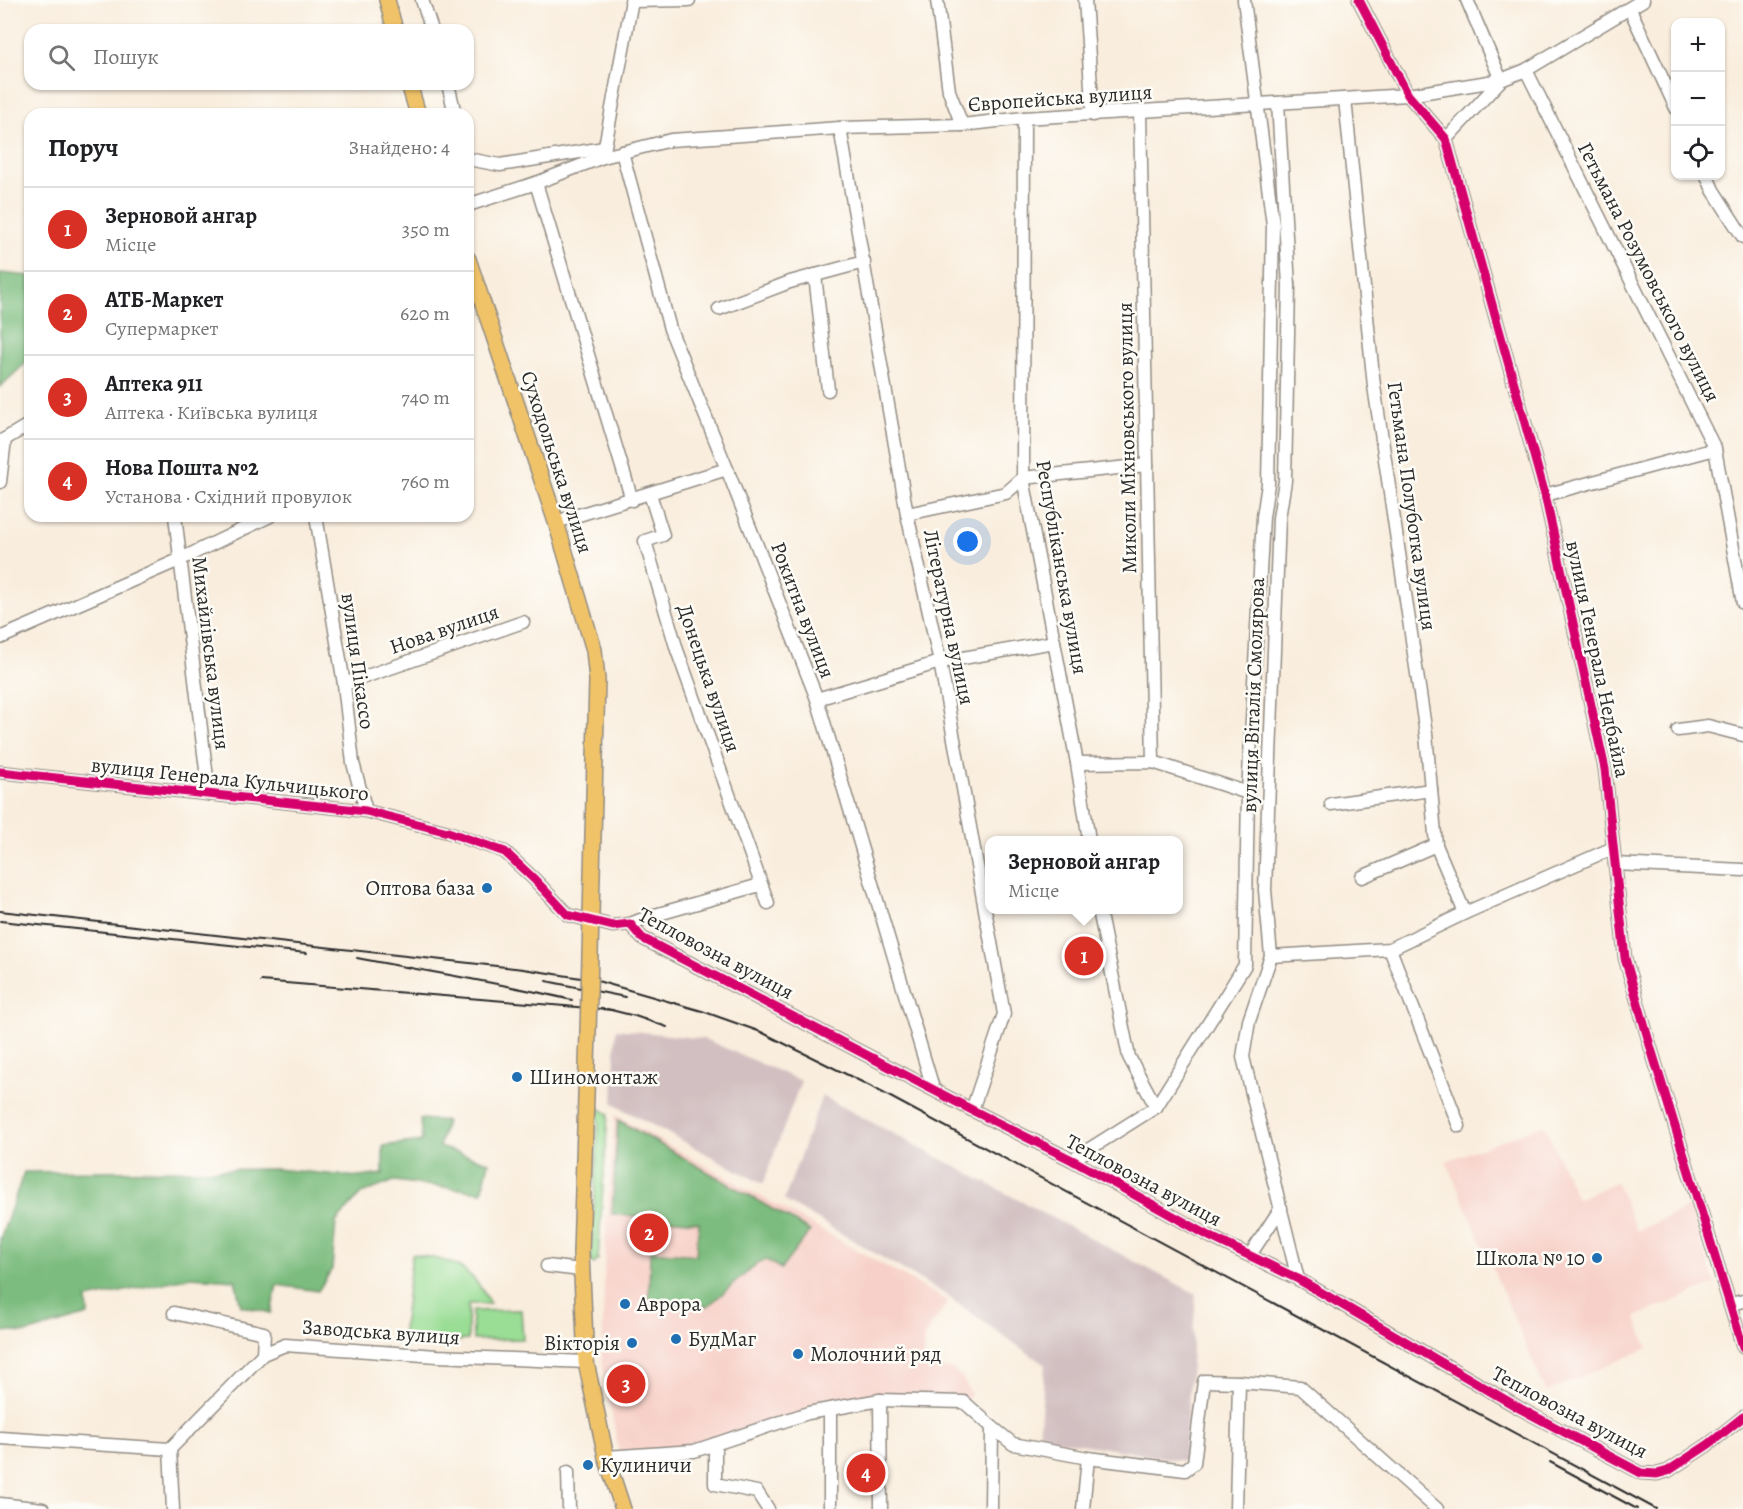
<!DOCTYPE html>
<html lang="uk">
<meta charset="utf-8">
<style>
:root{--surface:#fff;--page:#f2f2f2;--text:#202124;--muted:#757577;--line:#e0e0e0;--accent:#d93025}
body{margin:0;font-family:Alegreya,serif;background:var(--page);color:var(--text)}
.controls{position:absolute;right:18px;top:18px;display:grid;overflow:hidden;border-radius:12px;box-shadow:0 2px 4px #0004}
.controls button{width:54px;height:54px;display:grid;place-items:center;padding:0;border:0;border-bottom:2px solid var(--line);background:var(--surface);color:var(--text);font:30px sans-serif}
.you{position:absolute;left:968px;top:542px;width:21px;height:21px;margin:-15px;border:4px solid #fff;border-radius:50%;background:#1a73e8;box-shadow:0 0 0 9px #1a73e833}
.badge{display:grid;place-items:center;width:39px;height:39px;border-radius:50%;background:var(--accent);color:#fff;font-size:20px;font-weight:700}
.pin{position:absolute;translate:-50% -50%;border:3px solid #fff;box-shadow:0 2px 6px #0006}
.popup{position:absolute;left:985px;top:836px;width:198px;height:78px;box-sizing:border-box;display:grid;place-content:center;border-radius:12px;background:var(--surface);filter:drop-shadow(0 2px 4px #0005);font-size:20px;white-space:nowrap;color:var(--muted)}
.popup b{font-size:22px;color:var(--text)}
.popup::after{content:'';position:absolute;left:50%;top:100%;margin-left:-12px;border:12px solid transparent;border-top-color:var(--surface)}
.list{margin:0;padding:0;list-style:none}
h2{display:flex;justify-content:space-between;align-items:center;height:78px;margin:0;padding:0 24px;font-size:26px}
h2 small{font-size:20px;font-weight:400;color:var(--muted)}
.list li{display:grid;grid-template-columns:39px 1fr auto;gap:18px;align-items:center;box-sizing:border-box;height:84px;padding:0 24px;border-top:2px solid var(--line)}
.list b{display:block;font-size:22px;white-space:nowrap}
.list p{margin:0;font-size:20px;white-space:nowrap;color:var(--muted)}
.list em{font-size:20px;font-style:normal;color:var(--muted)}
.icon{flex:none;width:33px;height:33px;fill:none;stroke:currentColor;stroke-width:2;stroke-linecap:round;stroke-linejoin:round}
.map{position:relative;flex:none;width:1743px;height:1509px;overflow:hidden}
.search{position:absolute;background:var(--surface);box-shadow:0 2px 4px #0004;left:24px;top:24px;width:450px;height:66px;display:flex;align-items:center;gap:15px;box-sizing:border-box;padding:0 21px;border-radius:18px;color:var(--muted);font-size:22px}
.panel{position:absolute;background:var(--surface);box-shadow:0 2px 4px #0004;left:24px;top:108px;width:450px;height:414px;border-radius:18px}
.map>svg:first-child{display:block}
.built{fill:#f7d1c9}
.industrial{fill:#d2bfc1}
.green{fill:#9add95;stroke:#628460;stroke-width:1.5}
.forest{fill:#7bbc7e;stroke:#537454;stroke-width:1.5}
.lines{fill:none;stroke-linecap:round;stroke-linejoin:round}
.minor-casing{stroke:#928c84;stroke-width:15}
.major-casing{stroke:#928c84;stroke-width:18}
.minor{stroke:#fff;stroke-width:12}
.major{stroke:#f0c369;stroke-width:15}
.rail{stroke:#2b2b2b;stroke-width:2}
.major-bridge-casing{stroke:#928c84;stroke-width:18;stroke-linecap:butt}
.major-bridge{stroke:#f0c369;stroke-width:15}
.cycleway-casing{stroke:#fdfcf7;stroke-width:13}
.cycleway{stroke:#d6006c;stroke-width:9}
.poi-dot{fill:#1f6fb2;stroke:#fdfcf7;stroke-width:2}
.labels{text-anchor:middle;dominant-baseline:central;stroke-width:5;stroke-linejoin:round;paint-order:stroke}
.street-label{font-size:21px;fill:#2b2b2b;stroke:#fdfcf7}
.poi-label{font-size:21px;fill:#2b2b2b;stroke:#fdfcf7;text-anchor:start}
</style>
<div class="map">
<svg width="1743" height="1509" viewBox="0 0 1743 1509">
<rect width="100%" height="100%" fill="#fdfcf7"/>
<filter id="ink" filterUnits="userSpaceOnUse"><feTurbulence type="fractalNoise" baseFrequency=".0167" numOctaves="2"/><feDisplacementMap in="SourceGraphic" scale="12" xChannelSelector="R" yChannelSelector="G"/><feConvolveMatrix kernelMatrix="1 2 1 2 8 2 1 2 1" color-interpolation-filters="sRGB"/></filter>
<filter id="wash" filterUnits="userSpaceOnUse"><feTurbulence type="fractalNoise" baseFrequency=".008" numOctaves="4" result="noise"/><feDisplacementMap in="SourceGraphic" scale="24" xChannelSelector="R" yChannelSelector="G"/><feGaussianBlur stdDeviation="1.35" result="paint"/><feColorMatrix in="noise" values="0 0 0 0 0 0 0 0 0 0 0 0 0 0 0 0 0 1.4 0 .05"/><feComposite in="paint" operator="in"/></filter>
<g filter="url(#wash)">
<rect width="100%" height="100%" fill="#f9eddd"/>
<g class="built">
<path d="M615,1115L948,1301L924,1337L923,1368L952,1369L962,1377L971,1394L965,1400L880,1398L694,1448L619,1453L602,1362L605,1244Z"/>
<path d="M1544,1125L1577,1199L1616,1182L1637,1231L1690,1207L1715,1284L1635,1317L1648,1348L1546,1392L1446,1161Z"/>
</g>
<g class="industrial">
<path d="M616,1029L704,1039L801,1081L763,1184L613,1104Z"/>
<path d="M822,1096L1196,1294L1184,1461L1039,1437L1045,1365L943,1293L784,1200Z"/>
</g>
<g class="green">
<path d="M599,1108L608,1114L598,1260L594,1264L591,1262Z"/>
<path d="M412,1254C453,1261 471,1265 490,1304H468V1340L434,1342L402,1338Z"/>
<path d="M521,1310L523,1339L473,1340L472,1311Z"/>
</g>
<g class="forest">
<path d="M0,273L30,276V359L0,387Z"/>
<path d="M420,1119L446,1121L439,1147L489,1162L482,1192L394,1181L361,1194L336,1222L332,1269L318,1291L277,1285L271,1313L241,1306L235,1280L191,1277L87,1299L88,1315L26,1333L0,1331V1240L24,1172L276,1169L359,1177L383,1174V1146L422,1141Z"/>
<path d="M618,1120L810,1231L781,1269L767,1260L759,1262L708,1306L649,1304L650,1251L696,1255L699,1222L612,1214Z"/>
</g>
</g>
<g filter="url(#ink)">
<g class="lines">
<g class="minor-casing">
<g id="minor">
<path d="M422,0L432,30"/>
<path d="M937,0L949,91L962,125"/>
<path d="M1085,0L1093,115"/>
<path d="M1359,0L1408,95L1446,139L1545,495L1605,769L1625,958L1652,1052L1743,1347"/>
<path d="M631,1L689,0"/>
<path d="M1630,9L1676,108"/>
<path d="M1526,70L1715,449L1743,603"/>
<path d="M448,84L455,114"/>
<path d="M1345,99L1374,386L1426,734L1436,845L1465,913"/>
<path d="M1278,103L1289,286L1285,481L1279,518L1265,890L1271,956L1249,1021L1243,1057L1298,1279"/>
<path d="M1140,112L1153,762"/>
<path d="M1024,118L1023,478L1077,763L1089,840"/>
<path d="M840,128L907,514L940,662L1004,1014L972,1110"/>
<path d="M1446,139L1501,80L1467,0"/>
<path d="M622,152L670,329L727,469L817,699L933,1088"/>
<path d="M603,157L632,0"/>
<path d="M468,159L500,165L604,148"/>
<path d="M1707,176L1713,190L1743,237"/>
<path d="M536,183L632,500"/>
<path d="M468,205L536,183L603,157L671,140L840,128L962,125L1024,118L1408,95L1501,80L1526,70L1643,0"/>
<path d="M815,275L828,390"/>
<path d="M719,309L790,282L864,262"/>
<path d="M0,442L30,424"/>
<path d="M0,482L5,439"/>
<path d="M650,494L663,535L645,541L677,650L768,903"/>
<path d="M1545,495L1715,449"/>
<path d="M907,514L1006,493L1023,478L1147,465"/>
<path d="M175,516L209,794"/>
<path d="M316,516L344,684L353,763L366,811"/>
<path d="M556,522L727,469"/>
<path d="M0,638L179,560L270,516"/>
<path d="M344,684L523,622"/>
<path d="M817,699L940,662L1054,642"/>
<path d="M1678,730L1708,726L1743,735"/>
<path d="M1077,763L1153,762L1248,793"/>
<path d="M0,772L366,811L448,832L505,852L534,879L568,915L613,926L630,924L642,938L972,1110L1072,1160L1211,1237L1298,1279L1521,1409L1641,1473L1657,1474L1668,1471L1709,1444L1743,1417"/>
<path d="M1331,804L1431,790"/>
<path d="M1615,864L1743,870"/>
<path d="M1362,877L1436,845"/>
<path d="M1099,910L1129,1057L1156,1107"/>
<path d="M630,924L648,917L760,885"/>
<path d="M1390,949L1459,1126"/>
<path d="M1271,956L1390,949L1465,913L1613,848"/>
<path d="M1072,1160L1156,1107L1245,965L1248,793L1263,517L1268,484L1273,225L1244,0"/>
<path d="M1250,1255L1281,1208"/>
<path d="M547,1266L581,1270"/>
<path d="M1731,1304L1743,1301"/>
<path d="M174,1313L264,1333L263,1354"/>
<path d="M880,1400L881,1509"/>
<path d="M0,1438L170,1449L263,1354L285,1345L437,1356L586,1362"/>
<path d="M715,1444V1484L757,1492L768,1509"/>
<path d="M170,1449L173,1509"/>
<path d="M606,1457L694,1451L808,1413L880,1400L964,1402L992,1427L1013,1444L1088,1458L1185,1470L1194,1463L1204,1381L1239,1382L1300,1387L1437,1509"/>
<path d="M568,1472L569,1509"/>
<path d="M0,1504L43,1509"/>
<path d="M830,1509V1409"/>
<path d="M991,1509L992,1427"/>
<path d="M1083,1509L1088,1458"/>
<path d="M1236,1509L1239,1382"/>
</g>
</g>
<g class="major-casing">
<g id="major">
<path d="M387,0L395,30"/>
<path d="M409,84L418,114"/>
<path d="M468,259L556,522L594,650L597,680"/>
<path d="M581,1253L586,1362L606,1457L623,1509"/>
</g>
</g>
<use href="#minor" class="minor"/>
<use href="#major" class="major"/>
<g class="rail">
<path d="M0,911L523,969L594,980L702,1011L761,1032L870,1086L1656,1509"/>
<path d="M0,921L307,953"/>
<path d="M357,958C429,972 501,983 572,1000"/>
<path d="M261,981L613,1010"/>
<path d="M546,981L625,997"/>
<path d="M607,1009L635,1016L667,1027"/>
<path d="M1550,1462L1637,1509"/>
</g>
<g class="major-bridge-casing">
<path id="major-bridge" d="M581,1253L588,1033L597,680"/>
</g>
<use href="#major-bridge" class="major-bridge"/>
<g class="cycleway-casing">
<g id="cycleway">
<path d="M1359,0L1408,95L1446,139L1545,495L1605,769L1625,958L1652,1052L1743,1347"/>
<path d="M0,772L366,811L448,832L505,852L534,879L568,915L613,926L630,924L642,938L972,1110L1072,1160L1211,1237L1298,1279L1521,1409L1641,1473L1657,1474L1668,1471L1709,1444L1743,1417"/>
</g>
</g>
<use href="#cycleway" class="cycleway"/>
</g>
</g>
<g class="poi-dot">
<circle cx="487" cy="888" r="6"/>
<circle cx="517" cy="1077" r="6"/>
<circle cx="1597" cy="1258" r="6"/>
<circle cx="625" cy="1304" r="6"/>
<circle cx="676" cy="1339" r="6"/>
<circle cx="632" cy="1343" r="6"/>
<circle cx="798" cy="1354" r="6"/>
<circle cx="588" cy="1465" r="6"/>
</g>
<g class="labels">
<g class="street-label">
<text transform="translate(1060 98) rotate(-4)">Європейська вулиця</text>
<text transform="translate(1649 272) rotate(63)">Гетьмана Розумовського вулиця</text>
<text transform="translate(1127 438) rotate(-91)">Миколи Міхновського вулиця</text>
<text transform="translate(557 462) rotate(72)">Суходольська вулиця</text>
<text transform="translate(1412 506) rotate(82)">Гетьмана Полуботка вулиця</text>
<text transform="translate(1062 567) rotate(80)">Республіканська вулиця</text>
<text transform="translate(803 610) rotate(69)">Рокитна вулиця</text>
<text transform="translate(949 617) rotate(78)">Літературна вулиця</text>
<text transform="translate(444 629) rotate(-19)">Нова вулиця</text>
<text transform="translate(211 653) rotate(83)">Михайлівська вулиця</text>
<text transform="translate(1598 659) rotate(78)">вулиця Генерала Недбайла</text>
<text transform="translate(358 661) rotate(82)">вулиця Пікассо</text>
<text transform="translate(709 678) rotate(71)">Донецька вулиця</text>
<text transform="translate(1253 695) rotate(-88)">вулиця Віталія Смолярова</text>
<text transform="translate(230 779) rotate(6)">вулиця Генерала Кульчицького</text>
<text transform="translate(716 953) rotate(28)">Тепловозна вулиця</text>
<text transform="translate(1144 1180) rotate(28)">Тепловозна вулиця</text>
<text transform="translate(381 1332) rotate(4)">Заводська вулиця</text>
<text transform="translate(1570 1412) rotate(28)">Тепловозна вулиця</text>
</g>
<g class="poi-label">
<text x="475" y="888" text-anchor="end">Оптова база</text>
<text x="529" y="1077">Шиномонтаж</text>
<text x="1585" y="1258" text-anchor="end">Школа № 10</text>
<text x="637" y="1304">Аврора</text>
<text x="688" y="1339">БудМаг</text>
<text x="620" y="1343" text-anchor="end">Вікторія</text>
<text x="810" y="1354">Молочний ряд</text>
<text x="600" y="1465">Кулиничи</text>
</g>
</g>
</svg>
<div class="controls">
<button>+</button>
<button>−</button>
<button><svg class="icon" aria-label="locate" viewBox="0 0 24 24"><circle cx="12" cy="12" r="6"/><path d="M12 2v4M12 18v4M2 12h4M18 12h4"/></svg></button>
</div>
<div class="you"></div>
<div class="pin badge" style="left:1084px;top:956px">1</div>
<div class="popup"><b>Зерновой ангар</b>Місце</div>
<div class="pin badge" style="left:649px;top:1233px">2</div>
<div class="pin badge" style="left:626px;top:1384px">3</div>
<div class="pin badge" style="left:866px;top:1473px">4</div>
<div class="search"><svg class="icon" aria-label="search" viewBox="0 0 24 24"><circle cx="10" cy="10" r="6"/><path d="M15 15l6 6"/></svg>Пошук</div>
<section class="panel">
<h2>Поруч<small>Знайдено: 4</small></h2>
<ul class="list">
<li><span class="badge">1</span><div><b>Зерновой ангар</b><p>Місце</p></div><em>350 m</em></li>
<li><span class="badge">2</span><div><b>АТБ-Маркет</b><p>Супермаркет</p></div><em>620 m</em></li>
<li><span class="badge">3</span><div><b>Аптека 911</b><p>Аптека · Київська вулиця</p></div><em>740 m</em></li>
<li><span class="badge">4</span><div><b>Нова Пошта №2</b><p>Установа · Східний провулок</p></div><em>760 m</em></li>
</ul>
</section>
</div>
